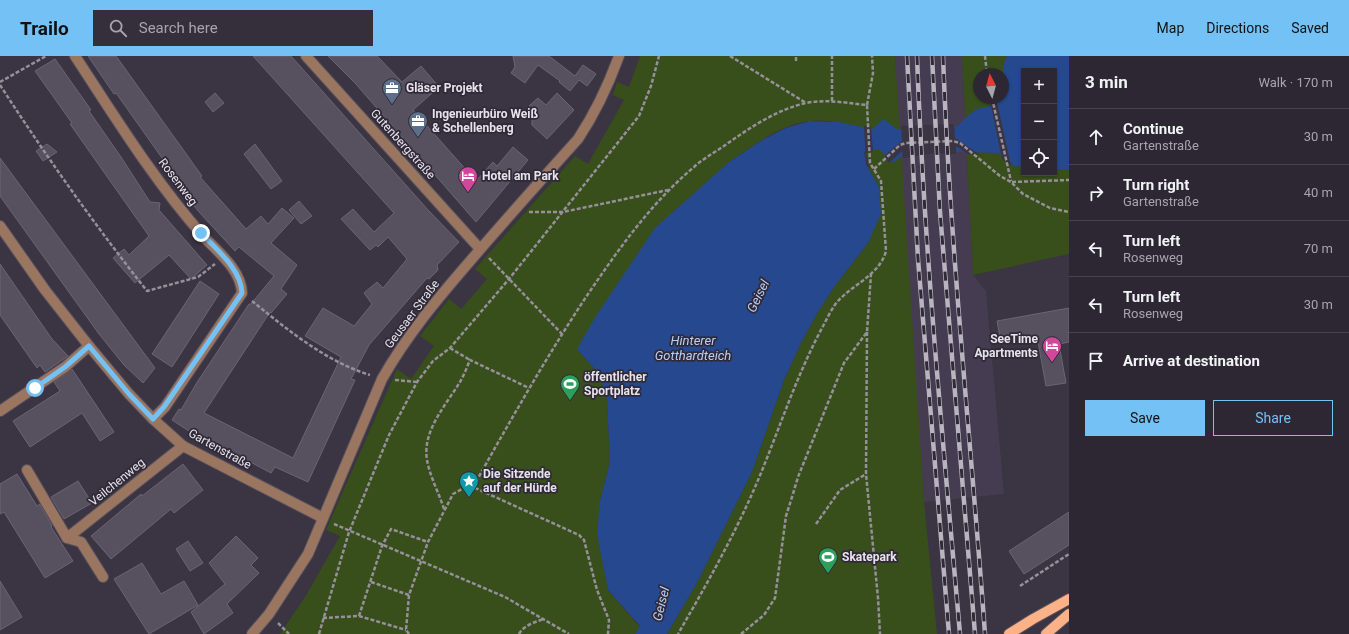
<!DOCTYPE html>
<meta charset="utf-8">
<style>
:root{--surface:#2c2732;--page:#342f3a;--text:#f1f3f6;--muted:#a6a5ac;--line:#48444d;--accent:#73c1f5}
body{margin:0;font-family:Roboto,sans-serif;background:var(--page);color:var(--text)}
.controls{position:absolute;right:12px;top:12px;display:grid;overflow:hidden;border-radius:0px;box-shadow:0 1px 3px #0004}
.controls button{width:36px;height:36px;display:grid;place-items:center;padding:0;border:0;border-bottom:1px solid var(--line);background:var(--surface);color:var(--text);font:20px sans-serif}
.compass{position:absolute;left:973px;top:12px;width:36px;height:36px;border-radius:50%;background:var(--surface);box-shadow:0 1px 3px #0004;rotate:354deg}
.stop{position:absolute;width:12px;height:12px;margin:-9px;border:3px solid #73c1f5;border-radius:50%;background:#fff}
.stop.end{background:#73c1f5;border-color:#fff;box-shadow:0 1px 4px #0008}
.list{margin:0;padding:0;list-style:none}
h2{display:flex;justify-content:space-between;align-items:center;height:52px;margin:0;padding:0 16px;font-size:17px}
h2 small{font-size:13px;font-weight:400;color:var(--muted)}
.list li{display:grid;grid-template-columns:26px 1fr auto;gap:12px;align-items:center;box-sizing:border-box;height:56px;padding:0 16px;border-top:1px solid var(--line)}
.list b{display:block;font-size:15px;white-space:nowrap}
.list p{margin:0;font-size:13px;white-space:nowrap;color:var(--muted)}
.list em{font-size:13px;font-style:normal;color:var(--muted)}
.actions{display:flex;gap:8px;padding:12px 16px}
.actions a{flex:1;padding:9px 0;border:1px solid var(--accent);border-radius:0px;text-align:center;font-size:14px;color:var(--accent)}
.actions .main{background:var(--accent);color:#111}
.icon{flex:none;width:22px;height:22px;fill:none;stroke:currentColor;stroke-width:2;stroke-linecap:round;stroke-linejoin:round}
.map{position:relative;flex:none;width:1069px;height:578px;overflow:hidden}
header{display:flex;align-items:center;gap:24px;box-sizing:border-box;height:56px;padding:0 20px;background:var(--accent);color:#111}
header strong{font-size:19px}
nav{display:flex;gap:22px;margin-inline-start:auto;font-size:14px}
.search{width:280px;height:36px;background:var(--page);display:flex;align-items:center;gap:10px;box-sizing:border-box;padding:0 14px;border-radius:0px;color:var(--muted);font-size:15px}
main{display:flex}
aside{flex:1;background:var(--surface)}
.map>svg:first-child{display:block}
.built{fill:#463c51}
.green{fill:#384f1c;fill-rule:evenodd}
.water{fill:#25488e}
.pier{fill:#3b3442}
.building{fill:#57505f;stroke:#6b6474}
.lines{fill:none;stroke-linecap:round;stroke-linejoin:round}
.minor-casing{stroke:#57505d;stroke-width:12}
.major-casing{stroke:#57505d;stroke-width:12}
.path{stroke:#96909b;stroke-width:2.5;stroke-dasharray:4 2;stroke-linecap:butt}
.minor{stroke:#9a7560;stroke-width:10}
.major{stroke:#fcb186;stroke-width:10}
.rail-casing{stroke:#b9b4bf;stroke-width:4.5}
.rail{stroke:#302a38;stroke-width:3;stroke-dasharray:9;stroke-linecap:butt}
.route{stroke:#73c1f5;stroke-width:5}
.labels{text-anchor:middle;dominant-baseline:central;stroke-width:3.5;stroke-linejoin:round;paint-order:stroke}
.poi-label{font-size:12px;font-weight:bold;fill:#e7e3ec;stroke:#302a38;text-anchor:start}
.street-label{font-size:12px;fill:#e7e3ec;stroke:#302a38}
.water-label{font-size:13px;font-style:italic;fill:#b8cef6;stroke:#302a38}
</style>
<header>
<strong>Trailo</strong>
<div class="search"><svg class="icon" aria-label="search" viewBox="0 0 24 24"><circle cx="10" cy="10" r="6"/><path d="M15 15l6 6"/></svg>Search here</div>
<nav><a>Map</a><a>Directions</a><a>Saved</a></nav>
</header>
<main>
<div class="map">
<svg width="1069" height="578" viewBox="0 0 1069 578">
<rect width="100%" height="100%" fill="#3b3442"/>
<path class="built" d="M895,0H962L973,219L986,235L1004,438L924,446L899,110Z"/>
<g class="green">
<path d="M640,0H895L924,446L937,578H667L698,525L752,416L784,324L802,285L819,254L834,231L868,187L879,131C863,102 860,105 873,73C852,71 830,62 809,65C779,69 753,90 729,106L577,293L599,318L607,343L610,406L600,445L608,534L640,571L635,578H280L305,541L340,480L326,474L397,313L411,323L434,290L420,280L449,243L461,253L487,223L475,213L575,100L588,108L624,44L613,39L617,26L629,31Z"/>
<path d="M962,0H1007C1002,14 1009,33 1001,46L1014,110L1024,111V117H1054V113H1069V198L973,219ZM979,18H1003V42H979Z"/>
</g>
<path class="water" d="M1007,0H1069V113H1054V15H1024V111L1014,110L998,97L936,95L904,99L892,107L879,93L864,96L866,108L879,131L881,158L868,187L834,231L819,254L802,285L784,324L752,416L698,525L667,578H635L640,570L608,534L597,478L600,445L610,406L607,343L599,318L577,293L596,260L655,172L729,106L762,84L786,72L809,65L838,66L873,73L883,63L897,73L958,70C963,65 968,59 974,55C983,48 996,54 1004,41V7Z"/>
<g class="pier">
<path d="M997,46L1011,110L1002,103L991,49Z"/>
<path d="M954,68L955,82L980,99L968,98L956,90V98L936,97L903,102L902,95L889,107L884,100L902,85L901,70Z"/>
<path d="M864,70L871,71L873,95L866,97L870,111L869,112L866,108Z"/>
</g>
<g class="building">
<path d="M88,0H116L202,120L200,121L246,173L261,160L268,168L282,152L294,162L271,187L297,209L281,233L287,238L271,257L270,256L204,357L293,402L341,301L305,280L323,252L354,270L372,248L364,237L377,226L383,232L407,203L388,181L378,191L376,189L370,194L341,163L353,153L374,176L394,157L253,0H291L429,155L459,186L437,209L438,214L429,223L427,222L369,289L351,323L355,324L308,426L275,411L271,417L196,377L195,379L172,364L179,353L181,354L196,328L249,248H251L274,220L239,191L235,195L199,156L181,134L184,133L116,37L114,38Z"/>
<path d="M328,0H377L402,26L421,10L439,31L413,54L476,125L493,106L497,110L513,91L528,104L476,166L355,27Z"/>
<path d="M513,0H549L575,20L583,9L596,18L587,30L579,24L570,35L559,26L560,25L538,9L525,27L511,17L515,11Z"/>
<path d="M55,3L91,54L89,55L121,101L150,146L160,147L159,154L207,209L191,223L169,199L135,227L113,202L124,193L129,199L149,180L70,68L72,67L35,15Z"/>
<path d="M215,37L224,47L213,56L205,46Z"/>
<path d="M557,37L574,54L547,83L532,69V64L537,59L529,50L538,42L546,49Z"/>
<path d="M47,88L57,96L43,105L36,95Z"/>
<path d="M255,88L282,125L271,133L244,98Z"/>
<path d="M0,102L155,312L143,327L124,309L99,278L0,140Z"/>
<path d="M299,145L312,160L301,168L289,154Z"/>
<path d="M0,208L52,283L68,300L45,316L40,309L37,312L0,259Z"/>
<path d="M200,225L219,238L172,311L152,298Z"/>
<path d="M1069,252V286L1059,288L1066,327L1046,330L1037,280L1001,287L997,265Z"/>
<path d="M72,313L114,376L100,385L82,357L30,391L13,365L60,335L54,326Z"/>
<path d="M183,408L203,434L174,457L171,453L111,503L91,480L141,438L142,440Z"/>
<path d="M17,418L37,450L40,448L52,470L51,471L73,505L45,522L4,456L0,458V428Z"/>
<path d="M78,425L92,447L64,463L51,441Z"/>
<path d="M1069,456V489L1024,518L1009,495Z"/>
<path d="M236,480L258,502L251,509L259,517L227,548L233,557L204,578L191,556L225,528L209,507Z"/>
<path d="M188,485L203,507L190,515L176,493Z"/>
<path d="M142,507L161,538L184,525L198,549L149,578L114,523Z"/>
<path d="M0,525L22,561L0,574Z"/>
</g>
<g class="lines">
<g class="minor-casing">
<g id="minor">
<path d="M75,0C115,61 155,126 204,181C219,197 241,214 242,237L165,351L153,363"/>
<path d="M306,0L480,193"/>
<path d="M0,170L45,234L89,290L129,338L153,363L183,390L323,462"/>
<path d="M0,355L65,311L89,290"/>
<path d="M27,414L67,482L81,486L103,521"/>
<path d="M67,482L183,390"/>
<path d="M252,578L269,558L308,498L382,323C407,279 438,242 471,204C506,163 542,123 578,83C596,56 608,30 619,0"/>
</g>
</g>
<g class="major-casing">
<g id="major">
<path d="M1009,578L1033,563L1069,543"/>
<path d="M1046,578L1069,558"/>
</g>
</g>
<g class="path">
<path d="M730,0L806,47"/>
<path d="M985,0L987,18"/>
<path d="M796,5V0"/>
<path d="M0,26L46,0"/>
<path d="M0,29C46,100 94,168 147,235L198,221L215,208"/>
<path d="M992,42L1011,125"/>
<path d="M832,45V0"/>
<path d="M867,49L873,17L872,0"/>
<path d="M874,113L900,89L906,87L953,85L960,87L1000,120L1011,126L1023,138L1050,152L1069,156"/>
<path d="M1012,126L1069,124"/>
<path d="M529,156H563L668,134"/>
<path d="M489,202L562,278"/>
<path d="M252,245C288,274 325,305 370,319"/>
<path d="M867,276L866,418L878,542L880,578"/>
<path d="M450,292L470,304"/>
<path d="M395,324L417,326"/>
<path d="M473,431C509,367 545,303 586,241C618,194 650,148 694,111C705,101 719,94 731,85C754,69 779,53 806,47C826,43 847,47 867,49L870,107L881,125L886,195C880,218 854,228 839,244C832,251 827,263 822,272C797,319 781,368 761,417C738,473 708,526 678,578"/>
<path d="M444,453C439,437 430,421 427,404C422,375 446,349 460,326C464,319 467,311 470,304L529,332"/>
<path d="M334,468L505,541L569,578"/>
<path d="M816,468L840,434L866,418"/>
<path d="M371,526L409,539"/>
<path d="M1020,530L1069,498"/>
<path d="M359,560L382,490L391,473L428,486"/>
<path d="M323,562L359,560L406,574"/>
<path d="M278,567L289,578"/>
<path d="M319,578L349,476L389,379L417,326L433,305L450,292L509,223L639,60L651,30L659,0"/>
<path d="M409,578L406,574L409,539L428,486L453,438L462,433L473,431L579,479L584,484L597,534L609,564L608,578"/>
<path d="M519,578C524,569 535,566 544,563"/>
<path d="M741,578L764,559L775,542L786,460L792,441L798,421L844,307L867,276L871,218"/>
</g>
<use href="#minor" class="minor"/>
<use href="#major" class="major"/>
<g class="rail-casing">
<g id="rail">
<path d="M907,0L918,203L949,578"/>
<path d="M917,0C924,193 943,385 960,578"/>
<path d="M932,0L940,156L975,578"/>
<path d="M943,0C950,193 971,385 985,578"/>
</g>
</g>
<use href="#rail" class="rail"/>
</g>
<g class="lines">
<path class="route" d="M35,332L65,311L89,290L129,338L153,363L164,351L242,237C241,213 217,194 201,177"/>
</g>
<defs>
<g id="office-pin" transform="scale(1)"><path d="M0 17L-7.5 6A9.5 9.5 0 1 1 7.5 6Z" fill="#5c6f8a" stroke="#302a38"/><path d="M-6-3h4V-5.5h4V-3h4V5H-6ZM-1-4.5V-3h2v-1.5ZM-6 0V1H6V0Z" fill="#fff"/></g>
<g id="hotel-pin" transform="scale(1)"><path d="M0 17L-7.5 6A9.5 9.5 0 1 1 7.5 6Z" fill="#d1479c" stroke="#302a38"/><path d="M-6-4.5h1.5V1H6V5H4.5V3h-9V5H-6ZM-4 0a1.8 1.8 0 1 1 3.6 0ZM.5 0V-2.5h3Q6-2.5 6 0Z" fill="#fff"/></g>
<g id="stadium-pin" transform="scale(1)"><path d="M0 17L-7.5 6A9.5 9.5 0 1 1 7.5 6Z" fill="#2e9e5b" stroke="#302a38"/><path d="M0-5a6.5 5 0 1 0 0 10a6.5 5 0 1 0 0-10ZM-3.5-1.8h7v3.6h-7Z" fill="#fff"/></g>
<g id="sight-pin" transform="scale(1)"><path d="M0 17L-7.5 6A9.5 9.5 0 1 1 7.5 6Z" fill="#0f9aa8" stroke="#302a38"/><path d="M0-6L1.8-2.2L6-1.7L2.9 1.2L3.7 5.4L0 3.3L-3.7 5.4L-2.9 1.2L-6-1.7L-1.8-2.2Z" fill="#fff"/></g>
</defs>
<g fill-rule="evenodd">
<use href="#office-pin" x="392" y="32"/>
<use href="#office-pin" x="418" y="65"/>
<use href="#hotel-pin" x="468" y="120"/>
<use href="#hotel-pin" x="1052" y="290"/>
<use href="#stadium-pin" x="570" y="328"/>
<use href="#sight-pin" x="469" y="425"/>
<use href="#stadium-pin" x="828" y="501"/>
</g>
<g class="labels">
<g class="poi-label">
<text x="406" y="32">Gläser Projekt</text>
<text x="432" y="58">Ingenieurbüro Weiß<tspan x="432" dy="14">&amp; Schellenberg</tspan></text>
<text x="482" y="120">Hotel am Park</text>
<text x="1038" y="283" text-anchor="end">SeeTime<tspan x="1038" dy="14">Apartments</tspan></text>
<text x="584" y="321">öffentlicher<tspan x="584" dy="14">Sportplatz</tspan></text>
<text x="483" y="418">Die Sitzende<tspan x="483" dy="14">auf der Hürde</tspan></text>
<text x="842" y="501">Skatepark</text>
</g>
<g class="street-label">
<text transform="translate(403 88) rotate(48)">Gutenbergstraße</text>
<text transform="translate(178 126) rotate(53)">Rosenweg</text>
<text transform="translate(412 258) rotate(-53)">Geusaer Straße</text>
<text transform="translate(220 393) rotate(29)">Gartenstraße</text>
<text transform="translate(117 426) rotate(-39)">Veilchenweg</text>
</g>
<g class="water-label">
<text transform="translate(758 240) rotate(-64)">Geisel</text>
<text x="693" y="284">Hinterer<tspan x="693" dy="15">Gotthardteich</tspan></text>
<text transform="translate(661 548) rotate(-76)">Geisel</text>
</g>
</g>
</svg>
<div class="controls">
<button>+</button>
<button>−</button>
<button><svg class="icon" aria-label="locate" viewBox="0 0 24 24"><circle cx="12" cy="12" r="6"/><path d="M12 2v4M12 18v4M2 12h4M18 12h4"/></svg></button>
</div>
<svg class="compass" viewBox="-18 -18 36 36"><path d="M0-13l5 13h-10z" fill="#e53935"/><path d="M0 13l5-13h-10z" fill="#a6a5ac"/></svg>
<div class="stop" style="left:35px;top:332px"></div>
<div class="stop end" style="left:201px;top:177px"></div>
</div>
<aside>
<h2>3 min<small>Walk · 170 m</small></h2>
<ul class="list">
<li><svg class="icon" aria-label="ahead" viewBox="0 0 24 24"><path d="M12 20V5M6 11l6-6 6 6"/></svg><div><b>Continue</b><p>Gartenstraße</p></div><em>30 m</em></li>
<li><svg class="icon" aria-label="right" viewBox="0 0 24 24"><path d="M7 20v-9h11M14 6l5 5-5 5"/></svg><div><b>Turn right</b><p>Gartenstraße</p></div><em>40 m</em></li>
<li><svg class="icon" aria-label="left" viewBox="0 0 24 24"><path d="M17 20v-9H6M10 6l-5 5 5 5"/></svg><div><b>Turn left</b><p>Rosenweg</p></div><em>70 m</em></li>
<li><svg class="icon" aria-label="left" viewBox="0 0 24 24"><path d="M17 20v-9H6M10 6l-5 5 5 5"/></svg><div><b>Turn left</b><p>Rosenweg</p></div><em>30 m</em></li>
<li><svg class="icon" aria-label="arrive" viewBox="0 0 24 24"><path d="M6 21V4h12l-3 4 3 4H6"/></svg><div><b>Arrive at destination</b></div></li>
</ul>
<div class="actions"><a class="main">Save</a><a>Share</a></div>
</aside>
</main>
